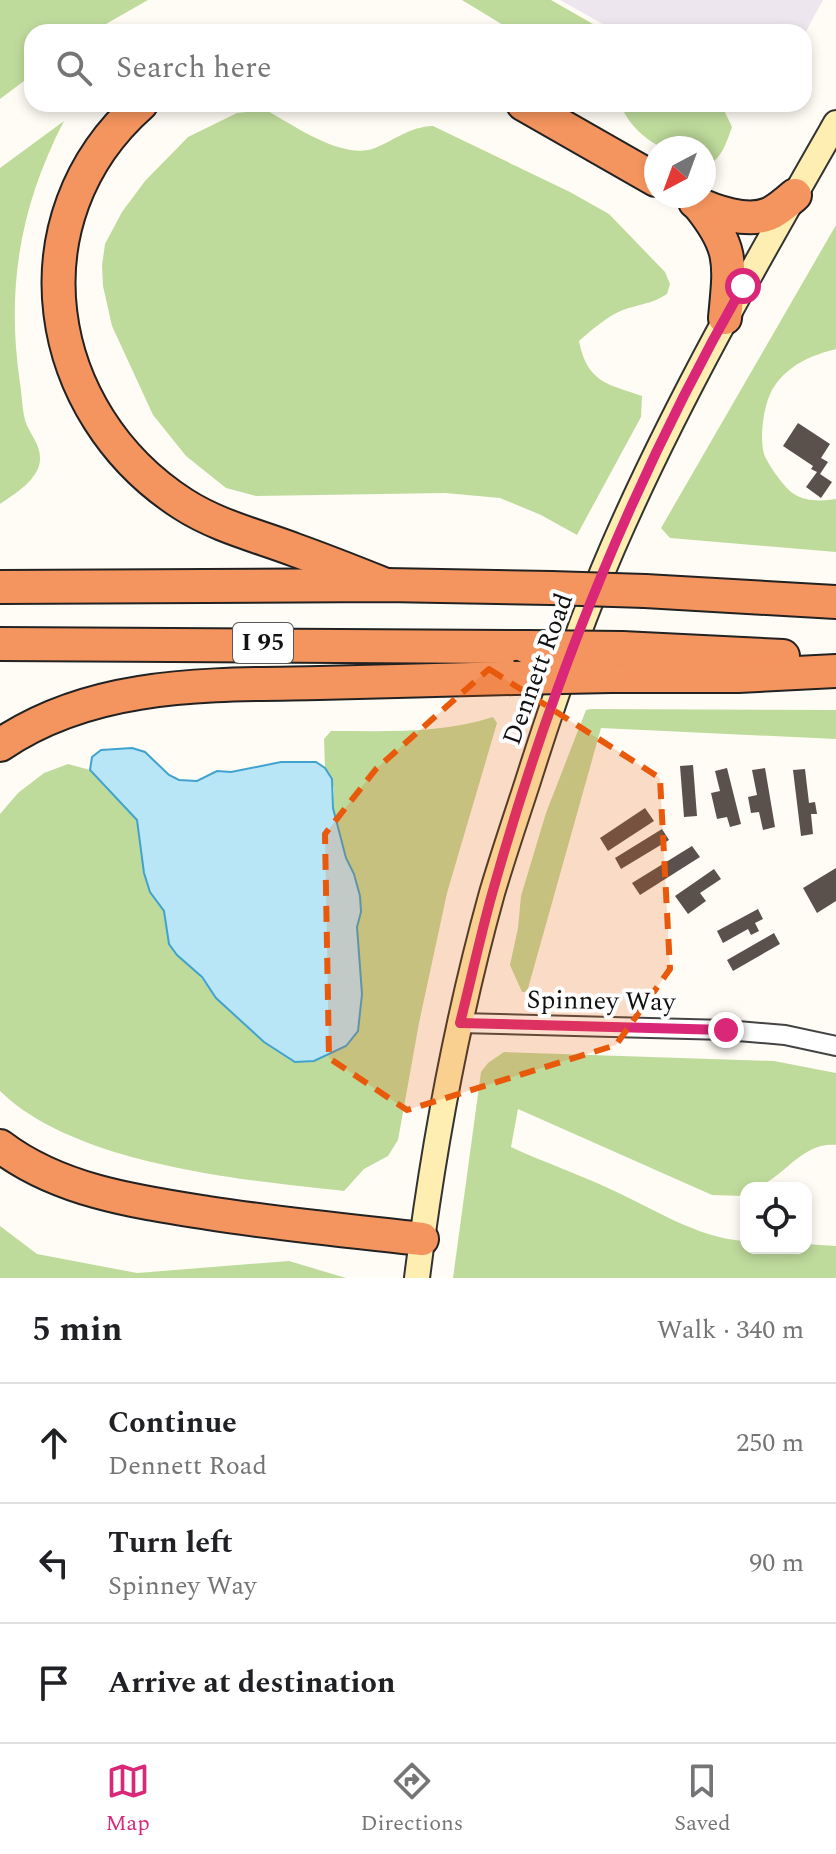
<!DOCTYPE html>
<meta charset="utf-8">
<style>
:root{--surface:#fff;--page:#f2f2f2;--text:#202124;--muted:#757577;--line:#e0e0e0;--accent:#db2777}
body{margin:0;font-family:Spectral,serif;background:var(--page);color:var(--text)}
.controls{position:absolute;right:24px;bottom:24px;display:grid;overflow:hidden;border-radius:16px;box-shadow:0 4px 12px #0003}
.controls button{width:72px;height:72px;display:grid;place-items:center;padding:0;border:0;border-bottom:2px solid var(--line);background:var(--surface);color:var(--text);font:40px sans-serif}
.compass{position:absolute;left:644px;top:136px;width:72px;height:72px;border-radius:50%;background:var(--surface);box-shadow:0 4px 12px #0003;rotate:221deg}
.stop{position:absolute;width:24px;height:24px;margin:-18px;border:6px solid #db2777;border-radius:50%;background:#fff}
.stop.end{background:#db2777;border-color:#fff;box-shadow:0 2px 8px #0008}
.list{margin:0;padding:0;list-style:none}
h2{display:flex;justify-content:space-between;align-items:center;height:104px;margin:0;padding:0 32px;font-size:34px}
h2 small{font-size:26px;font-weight:400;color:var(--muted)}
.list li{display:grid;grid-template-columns:52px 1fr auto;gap:24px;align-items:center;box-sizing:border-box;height:120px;padding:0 32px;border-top:2px solid var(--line)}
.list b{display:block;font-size:30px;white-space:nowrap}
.list p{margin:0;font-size:26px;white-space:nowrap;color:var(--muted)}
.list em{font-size:26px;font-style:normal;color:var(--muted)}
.icon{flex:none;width:44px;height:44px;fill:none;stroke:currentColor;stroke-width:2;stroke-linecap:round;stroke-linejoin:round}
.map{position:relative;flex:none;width:836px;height:1278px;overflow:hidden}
.search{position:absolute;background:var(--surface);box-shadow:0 4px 12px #0003;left:24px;right:24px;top:24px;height:88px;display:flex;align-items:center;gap:20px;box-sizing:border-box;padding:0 28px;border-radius:24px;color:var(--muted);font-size:30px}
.sheet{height:464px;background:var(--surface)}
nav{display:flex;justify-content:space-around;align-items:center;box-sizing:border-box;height:112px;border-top:2px solid var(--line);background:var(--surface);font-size:22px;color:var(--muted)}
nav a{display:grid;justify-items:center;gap:4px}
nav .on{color:var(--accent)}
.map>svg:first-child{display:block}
.industrial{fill:#ede6ef}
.forest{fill:#bfdb9c}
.water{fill:#b9e6f7;stroke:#40a3ce;stroke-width:2}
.building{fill:#5a514d}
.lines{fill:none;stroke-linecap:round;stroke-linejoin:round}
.street-casing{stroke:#444;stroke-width:22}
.secondary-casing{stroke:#333;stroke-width:28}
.highway-casing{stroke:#222;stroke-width:36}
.street{stroke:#fff;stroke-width:18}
.secondary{stroke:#feeeb1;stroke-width:24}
.highway{stroke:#f4945e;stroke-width:32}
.highway-bridge-casing{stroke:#222;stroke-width:36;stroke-linecap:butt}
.highway-bridge{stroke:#f4945e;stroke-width:32}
.route{stroke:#db2777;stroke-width:10}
.marked{fill:#e8590c;fill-opacity:0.2;stroke:#e8590c;stroke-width:6;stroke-dasharray:16 10;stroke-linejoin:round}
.labels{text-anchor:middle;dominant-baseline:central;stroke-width:8;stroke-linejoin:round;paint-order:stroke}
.shield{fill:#fff;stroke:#585858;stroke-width:2}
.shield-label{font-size:24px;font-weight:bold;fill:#111}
.street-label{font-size:26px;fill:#111;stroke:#fff}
</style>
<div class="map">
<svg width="836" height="1278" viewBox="0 0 836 1278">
<rect width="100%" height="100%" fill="#fffcf5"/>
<path class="industrial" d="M560,0H823L804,35V32H617Z"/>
<g class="forest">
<path d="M0,0H148L92,32H32V75L0,99Z"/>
<path d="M462,0H551L607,32H524L503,25Z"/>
<path d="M621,104H721L732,127C726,144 721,161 704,167V148C693,148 676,151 665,148C647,143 625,121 621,104Z"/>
<path d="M266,110C293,125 344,161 375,148C397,139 409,127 433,126L570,192L609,214L665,272L670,284L667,294C652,304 639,304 623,310C606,317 593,329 579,341C587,382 607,384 642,396L641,417L577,535L541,515L500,498L445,493L256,496L226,488L186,456L153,415L112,326L103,286L102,266L105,244L122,212L145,181L188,137L237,113Z"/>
<path d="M64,121C20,206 6,288 20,383C22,395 22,408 25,420C29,434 41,444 40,460C39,479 15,494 0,504V168Z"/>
<path d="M836,225V349C812,355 788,365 774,387C764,401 759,437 764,454C767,463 785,489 794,494C806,502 823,501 836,499V552L670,538L661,528Z"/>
<path d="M591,709L836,710V739L601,728L527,992H522L510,965L518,928L521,896L546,813L586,710Z"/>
<path d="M493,717L497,723L447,893L419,1023L398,1140L388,1156L364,1169L344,1191C243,1180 76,1165 0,1091V814L18,793L44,773L68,764L90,770L137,820L144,873L150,892L164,911L167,932L216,998L264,1042L283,1054L335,1052L347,1046L358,1031L362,994L357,927L361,912L354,874L346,858L333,808L334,790L332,779L325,768L324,739L331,731C385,731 441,734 493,717Z"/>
<path d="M504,1052L774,1061L836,1073V1145C796,1142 781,1188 746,1188L744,1196L712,1195L518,1109L511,1147C543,1162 576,1173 608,1188C651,1207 698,1239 746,1241V1248H806V1244L836,1246V1278H453L481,1072L488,1063Z"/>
<path d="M0,1226L37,1254L137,1273L289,1261L346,1278H0Z"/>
</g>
<path class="water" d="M132,748L145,752L169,775L179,780L197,781L217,771L231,772L281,762H316L325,768L332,779L333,808L346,858L354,874L360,896L361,912L357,927L362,994L358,1031L346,1046L314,1061L295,1062L264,1042L216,998L202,977L177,955L169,944L164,911L150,892L144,873L137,820L90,770L92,757L101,750Z"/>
<g class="building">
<path d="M798,423L830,444L821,458L828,462L820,474L832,482L821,498L806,487L817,472L811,469L813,466L783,446Z"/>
<path d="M693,765L697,816L684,817L680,766Z"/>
<path d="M727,768L741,824L730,827L727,817L717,819L711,793L720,791L715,771Z"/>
<path d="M765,768L775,827L763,830L759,812L751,813L748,797L757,795L752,770Z"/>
<path d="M805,769L809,803L815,802L817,814H811L813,834L801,836L793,770Z"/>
<path d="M645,808L654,821L608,851L600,838Z"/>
<path d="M662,829L669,840L621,869L615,858Z"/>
<path d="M692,846L700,857L640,895L632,883Z"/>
<path d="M836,868V901L817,913L803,888Z"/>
<path d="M714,869L721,879L700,893L706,901L688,914L675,896Z"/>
<path d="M758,909L763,919L755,923L759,931L751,935L748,929L723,943L717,931Z"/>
<path d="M774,933L780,944L733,971L727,960Z"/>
</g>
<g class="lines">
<g class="street-casing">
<path id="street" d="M460,1023L726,1030L785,1035L836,1046"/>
</g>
<g class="secondary-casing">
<path id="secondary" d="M417,1278C433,1149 457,1019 492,893C503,856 516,818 528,781C553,702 580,623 613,547C677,400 757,261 836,123"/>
</g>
<g class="highway-casing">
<g id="highway">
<path d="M141,104C11,219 42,413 183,504C217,526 258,536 295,550C326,561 356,573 386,585"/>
<path d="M523,104L656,180"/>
<path d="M695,202C714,212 747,223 769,214C778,210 787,202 795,195"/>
<path d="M698,204C734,248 730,264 725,318"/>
<path d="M0,587L386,585L551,588"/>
<path d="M645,591L836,602"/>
<path d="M0,644L527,647"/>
<path d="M622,648L783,656"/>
<path d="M611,676H738L836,671"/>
<path d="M0,745C94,681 209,685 319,683C384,681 449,680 514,678"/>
<path d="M0,1146C59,1191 137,1202 208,1213C279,1224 351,1231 422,1239"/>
</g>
</g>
<use href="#street" class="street"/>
<use href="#secondary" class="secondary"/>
<use href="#highway" class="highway"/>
<g class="highway-bridge-casing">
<g id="highway-bridge">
<path d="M551,588L645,591"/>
<path d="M527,647L622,648"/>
<path d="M514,678L611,676"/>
</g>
</g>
<use href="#highway-bridge" class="highway-bridge"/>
</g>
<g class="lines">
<path class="route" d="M726,1030L460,1023C471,980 480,937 492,894C551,683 634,477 743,286"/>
</g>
<path class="marked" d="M489,669L660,778L670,969L616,1045L407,1110L329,1058L325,834L376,769Z"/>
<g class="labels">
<rect class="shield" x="233" y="623" width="60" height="40" rx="6"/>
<g class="shield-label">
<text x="263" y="643">I 95</text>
</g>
<g class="street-label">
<text transform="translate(538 669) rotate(-70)">Dennett Road</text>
<text transform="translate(601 1001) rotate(1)">Spinney Way</text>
</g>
</g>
</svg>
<div class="controls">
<button><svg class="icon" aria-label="locate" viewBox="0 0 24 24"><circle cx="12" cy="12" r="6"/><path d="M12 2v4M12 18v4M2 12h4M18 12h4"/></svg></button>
</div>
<svg class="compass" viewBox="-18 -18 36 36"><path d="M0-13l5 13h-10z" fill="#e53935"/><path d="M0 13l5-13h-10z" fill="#757577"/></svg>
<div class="stop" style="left:743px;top:286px"></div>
<div class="stop end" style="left:726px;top:1030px"></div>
<div class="search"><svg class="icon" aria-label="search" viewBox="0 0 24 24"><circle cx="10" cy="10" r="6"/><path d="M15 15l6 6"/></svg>Search here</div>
</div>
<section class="sheet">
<h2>5 min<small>Walk · 340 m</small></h2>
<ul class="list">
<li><svg class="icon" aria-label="ahead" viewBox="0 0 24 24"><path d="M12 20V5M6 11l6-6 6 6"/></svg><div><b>Continue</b><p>Dennett Road</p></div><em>250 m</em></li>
<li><svg class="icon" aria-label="left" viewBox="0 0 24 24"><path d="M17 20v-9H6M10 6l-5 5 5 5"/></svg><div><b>Turn left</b><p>Spinney Way</p></div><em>90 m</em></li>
<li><svg class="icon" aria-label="arrive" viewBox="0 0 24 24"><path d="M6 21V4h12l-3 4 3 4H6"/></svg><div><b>Arrive at destination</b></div></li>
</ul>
</section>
<nav>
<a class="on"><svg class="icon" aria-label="map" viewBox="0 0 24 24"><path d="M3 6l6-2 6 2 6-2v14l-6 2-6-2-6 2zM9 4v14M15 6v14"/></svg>Map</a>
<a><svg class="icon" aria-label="directions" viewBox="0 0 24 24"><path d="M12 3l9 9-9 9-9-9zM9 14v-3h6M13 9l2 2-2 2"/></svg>Directions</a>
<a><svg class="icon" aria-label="saved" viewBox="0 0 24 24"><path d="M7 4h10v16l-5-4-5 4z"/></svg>Saved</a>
</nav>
